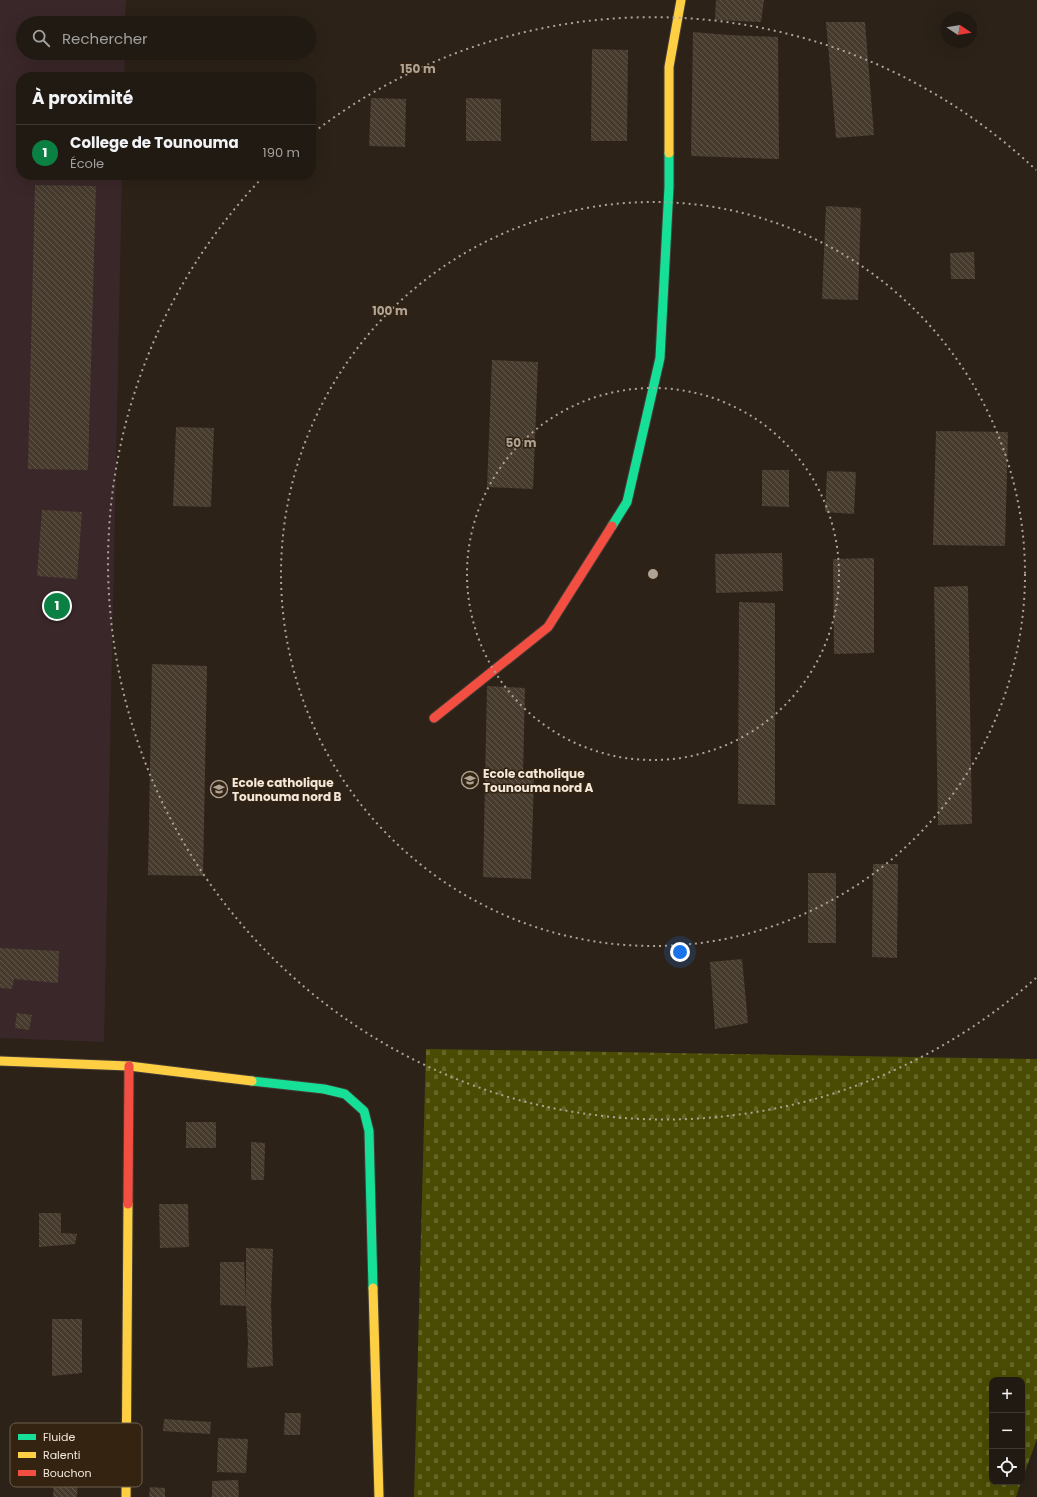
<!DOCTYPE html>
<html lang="fr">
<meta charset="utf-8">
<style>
:root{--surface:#211a12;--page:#29231b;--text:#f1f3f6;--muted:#a2a19f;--line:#3e3832;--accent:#0b8043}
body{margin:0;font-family:Poppins,sans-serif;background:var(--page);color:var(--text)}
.controls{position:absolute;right:12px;bottom:12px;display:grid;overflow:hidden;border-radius:8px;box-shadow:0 4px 16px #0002}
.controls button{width:36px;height:36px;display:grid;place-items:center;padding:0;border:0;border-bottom:1px solid var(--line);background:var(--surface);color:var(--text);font:20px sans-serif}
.compass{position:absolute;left:941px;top:12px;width:36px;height:36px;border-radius:50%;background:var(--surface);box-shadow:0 4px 16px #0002;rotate:102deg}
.you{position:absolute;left:680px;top:952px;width:14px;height:14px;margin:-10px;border:3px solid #fff;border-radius:50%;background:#1a73e8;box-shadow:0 0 0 6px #1a73e833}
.badge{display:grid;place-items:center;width:26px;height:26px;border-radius:50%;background:var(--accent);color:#fff;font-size:13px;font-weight:700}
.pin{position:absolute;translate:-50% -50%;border:2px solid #fff;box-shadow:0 1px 4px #0006}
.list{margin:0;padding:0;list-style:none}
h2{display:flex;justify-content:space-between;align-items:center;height:52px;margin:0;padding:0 16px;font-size:17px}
h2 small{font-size:13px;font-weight:400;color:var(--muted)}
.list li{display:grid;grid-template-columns:26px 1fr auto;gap:12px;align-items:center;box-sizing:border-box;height:56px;padding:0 16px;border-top:1px solid var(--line)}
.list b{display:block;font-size:15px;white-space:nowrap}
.list p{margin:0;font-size:13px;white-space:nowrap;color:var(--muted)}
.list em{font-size:13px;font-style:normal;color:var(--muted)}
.icon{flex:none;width:22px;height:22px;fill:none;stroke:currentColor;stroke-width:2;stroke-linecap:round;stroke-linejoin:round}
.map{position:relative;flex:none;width:1037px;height:1497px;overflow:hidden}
.search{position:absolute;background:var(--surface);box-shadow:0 4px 16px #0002;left:16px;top:16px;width:300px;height:44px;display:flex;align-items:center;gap:10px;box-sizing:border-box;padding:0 14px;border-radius:22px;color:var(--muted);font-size:15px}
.panel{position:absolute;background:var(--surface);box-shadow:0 4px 16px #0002;left:16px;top:72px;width:300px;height:108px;border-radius:16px}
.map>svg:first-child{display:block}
.education{fill:#3a2729}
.cemetery{fill:url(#cemetery-stones)}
.building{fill:url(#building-back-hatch)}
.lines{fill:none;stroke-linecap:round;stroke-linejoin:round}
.fast-casing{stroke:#443c35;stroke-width:11}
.slow-casing{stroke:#443c35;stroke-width:11}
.jam-casing{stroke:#443c35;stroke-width:11}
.fast{stroke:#16e098;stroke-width:9}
.slow{stroke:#ffcf43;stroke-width:9}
.jam{stroke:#f24e42;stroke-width:9}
.ring{fill:none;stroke:#ada397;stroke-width:2;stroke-dasharray:2 4}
.labels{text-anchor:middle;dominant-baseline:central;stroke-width:3;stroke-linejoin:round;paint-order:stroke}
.poi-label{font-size:12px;font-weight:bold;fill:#f3e8dc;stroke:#342310;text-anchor:start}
.key{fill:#342310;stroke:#6d5e4d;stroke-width:1}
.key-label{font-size:11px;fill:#f3e8dc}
.centre{fill:#ada397;stroke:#342310;stroke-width:2}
.ring-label{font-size:12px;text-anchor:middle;font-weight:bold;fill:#ada397;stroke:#342310;stroke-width:3;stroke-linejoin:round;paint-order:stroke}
</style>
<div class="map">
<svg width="1037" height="1497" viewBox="0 0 1037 1497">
<defs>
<pattern id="cemetery-stones" width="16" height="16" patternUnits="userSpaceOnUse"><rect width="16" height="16" fill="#4a4c03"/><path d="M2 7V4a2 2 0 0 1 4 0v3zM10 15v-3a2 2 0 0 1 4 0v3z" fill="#656627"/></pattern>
<pattern id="building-back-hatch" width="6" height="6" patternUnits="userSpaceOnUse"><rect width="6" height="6" fill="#473b2e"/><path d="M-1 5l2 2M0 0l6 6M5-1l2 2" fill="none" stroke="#62574c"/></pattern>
</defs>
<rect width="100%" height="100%" fill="#2c2218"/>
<path class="education" d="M0,0H126L125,23H23V53H125L124,77H21V175H122L104,1042L0,1038Z"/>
<path class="cemetery" d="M426,1049L1037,1059V1439L1022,1480V1380H992V1482H1021L1016,1497H414Z"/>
<g class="building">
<path d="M716,0H764L761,22L715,20Z"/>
<path d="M826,22H865L874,135L836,138Z"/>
<path d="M693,32L728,35L778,37L779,159L691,156Z"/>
<path d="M592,49L628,50L627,141H591Z"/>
<path d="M371,98L406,99L405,147L369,146Z"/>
<path d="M466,98L501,99V141H466Z"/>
<path d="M35,185L96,186L88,470L28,469Z"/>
<path d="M826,206L861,208L858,300L822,299Z"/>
<path d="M974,252L975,279H951L950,253Z"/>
<path d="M492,360L538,362L533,489L487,487Z"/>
<path d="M176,427L214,428L211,507L173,506Z"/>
<path d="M936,431L1008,432L1005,546L933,545Z"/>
<path d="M762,470H789V507L762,506Z"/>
<path d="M827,471L856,472L854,514L825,512Z"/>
<path d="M42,510L82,512L77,579L37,576Z"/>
<path d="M782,553L783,591L716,593L715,554Z"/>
<path d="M874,558V653L834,654L833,559Z"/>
<path d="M968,586L972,824L938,825L934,587Z"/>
<path d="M739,602L775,603V805L738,804Z"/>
<path d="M152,664L207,666L203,876L148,875Z"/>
<path d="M487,686L525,688L523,775H534L531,879L483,877Z"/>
<path d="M873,864H898L897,958L872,957Z"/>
<rect x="808" y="873" width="28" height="70"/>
<path d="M0,948L59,951L58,983L14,979L12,989L0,988Z"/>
<path d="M742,959L748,1023L715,1029L710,962Z"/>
<path d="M17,1013L32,1015L29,1030L15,1028Z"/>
<rect x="186" y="1122" width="30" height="26"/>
<path d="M251,1142L265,1143L264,1180H251Z"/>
<path d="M159,1204H188L189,1247L160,1248Z"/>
<path d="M39,1213H61V1233L77,1234L75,1244L39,1247Z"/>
<path d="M246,1248L273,1249L271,1305L273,1366L247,1368L248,1342L246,1306L220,1305V1262H244L246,1302Z"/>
<path d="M52,1319H82V1373L52,1376Z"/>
<path d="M285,1413H301L300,1435H284Z"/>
<path d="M164,1419L211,1422L210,1434L163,1431Z"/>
<path d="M218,1438L248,1439L246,1473L217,1472Z"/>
<path d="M79,1452L77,1497H53L55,1455Z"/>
<path d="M238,1480L239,1497H212V1481Z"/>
<path d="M150,1487L165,1488V1497H149Z"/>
</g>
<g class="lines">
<g class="fast-casing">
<g id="fast">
<path d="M612,526L627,502L660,358L669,187V153"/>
<path d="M252,1081L324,1089L345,1094L364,1111L369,1131L373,1288"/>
</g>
</g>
<g class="slow-casing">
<g id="slow">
<path d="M669,153V67L681,0"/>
<path d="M0,1061L129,1066L252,1081"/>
<path d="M373,1288L379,1497"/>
<path d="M126,1497L128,1204"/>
</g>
</g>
<g class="jam-casing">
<g id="jam">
<path d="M434,718L548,627L612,526"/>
<path d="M128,1204L129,1066"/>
</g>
</g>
<use href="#fast" class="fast"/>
<use href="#slow" class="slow"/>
<use href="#jam" class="jam"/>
</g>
<g class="ring">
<circle cx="653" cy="574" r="186"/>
<circle cx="653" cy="574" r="372"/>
<path d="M1036 978A557 557 0 0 1 263 177M314 132A557 557 0 0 1 1036 170"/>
</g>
<defs>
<g id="school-ring" transform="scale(0.9)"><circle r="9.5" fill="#342310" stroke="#ada397" stroke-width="1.5"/><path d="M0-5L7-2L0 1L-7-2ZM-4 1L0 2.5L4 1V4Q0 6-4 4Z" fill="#ada397"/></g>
</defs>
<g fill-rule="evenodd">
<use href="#school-ring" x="470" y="780"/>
<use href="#school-ring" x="219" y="789"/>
</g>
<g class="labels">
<g class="poi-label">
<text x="483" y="773">Ecole catholique<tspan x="483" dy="14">Tounouma nord A</tspan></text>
<text x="232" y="782">Ecole catholique<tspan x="232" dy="14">Tounouma nord B</tspan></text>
</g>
</g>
<rect x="10" y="1423" width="132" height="64" rx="6" class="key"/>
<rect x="18" y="1434" width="18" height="6" fill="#16e098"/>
<rect x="18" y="1452" width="18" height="6" fill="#ffcf43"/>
<rect x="18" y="1470" width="18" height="6" fill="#f24e42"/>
<g class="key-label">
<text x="43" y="1441">Fluide</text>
<text x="43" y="1459">Ralenti</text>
<text x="43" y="1477">Bouchon</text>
</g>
<circle cx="653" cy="574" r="6" class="centre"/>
<g class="ring-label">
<text x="418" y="73">150 m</text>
<text x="390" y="315">100 m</text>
<text x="521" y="447">50 m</text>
</g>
</svg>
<div class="controls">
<button>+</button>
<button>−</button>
<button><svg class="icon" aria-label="locate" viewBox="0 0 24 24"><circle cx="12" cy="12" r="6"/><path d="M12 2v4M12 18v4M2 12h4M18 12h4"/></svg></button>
</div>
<svg class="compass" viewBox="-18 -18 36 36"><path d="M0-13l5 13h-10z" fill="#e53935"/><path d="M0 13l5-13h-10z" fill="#a2a19f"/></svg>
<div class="you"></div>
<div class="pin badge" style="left:57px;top:606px">1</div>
<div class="search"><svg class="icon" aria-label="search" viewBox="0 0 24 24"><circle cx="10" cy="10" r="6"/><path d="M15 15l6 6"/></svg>Rechercher</div>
<section class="panel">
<h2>À proximité<small></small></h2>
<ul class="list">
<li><span class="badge">1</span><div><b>College de Tounouma</b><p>École</p></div><em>190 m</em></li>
</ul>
</section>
</div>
